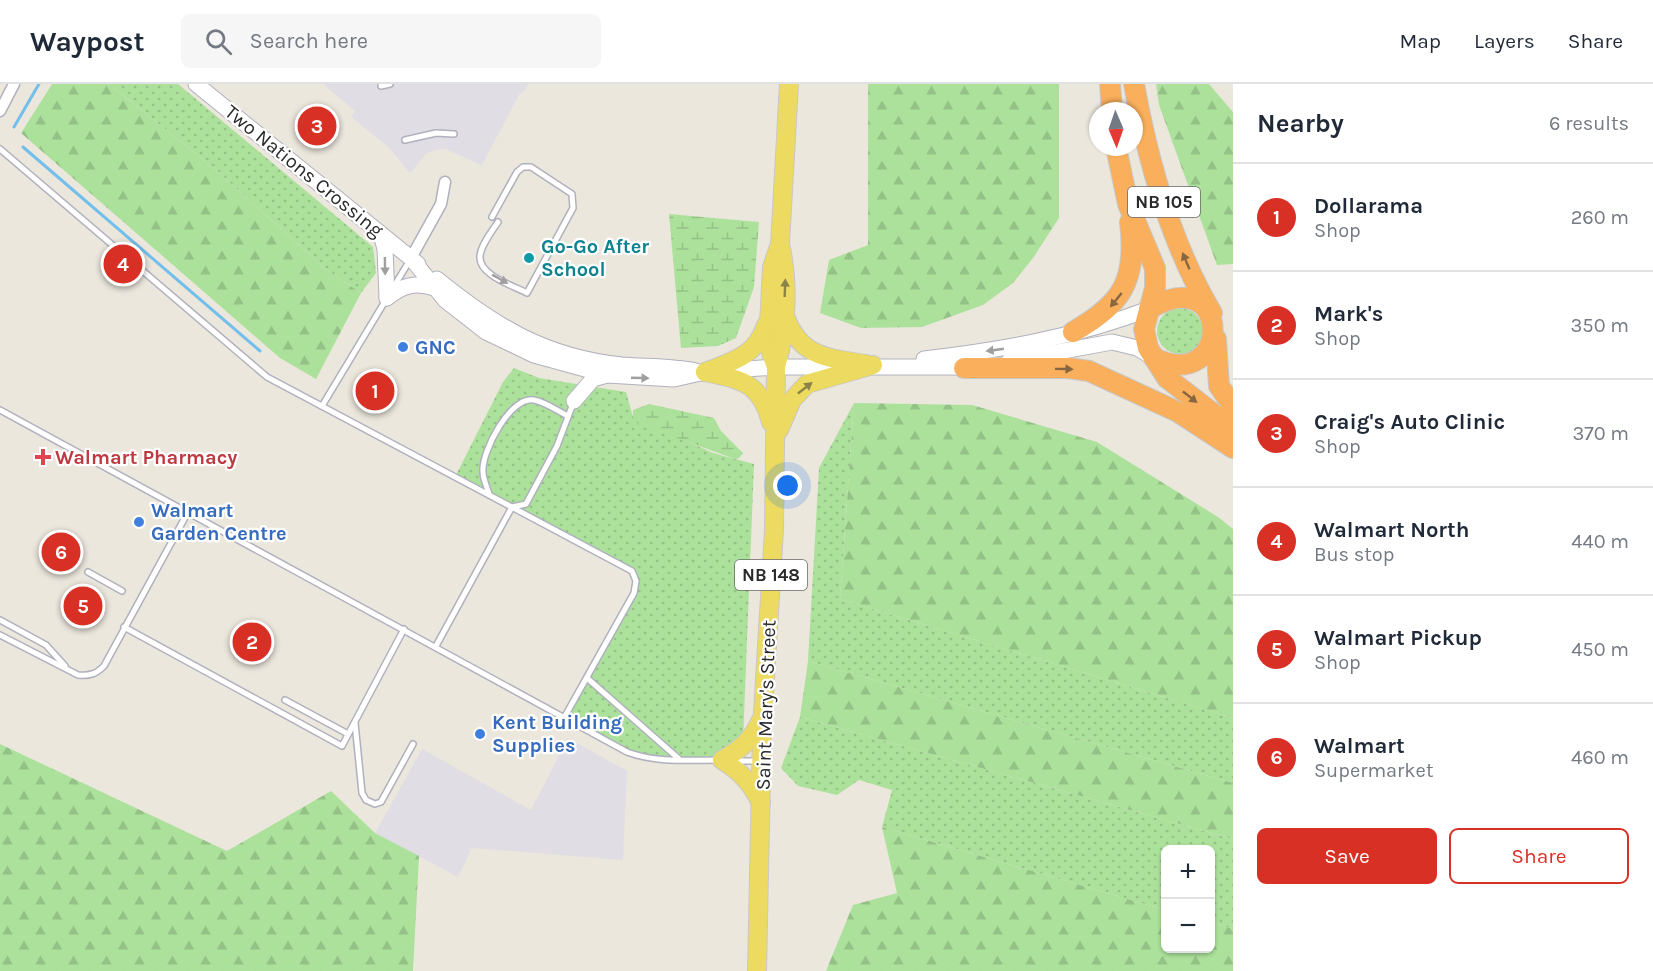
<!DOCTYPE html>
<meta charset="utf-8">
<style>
:root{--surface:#fff;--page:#f6f6f7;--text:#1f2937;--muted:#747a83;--line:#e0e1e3;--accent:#d93025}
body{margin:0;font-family:Karla,sans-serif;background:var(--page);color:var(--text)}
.controls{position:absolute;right:18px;bottom:18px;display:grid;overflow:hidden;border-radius:9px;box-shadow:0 2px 4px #0004}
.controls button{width:54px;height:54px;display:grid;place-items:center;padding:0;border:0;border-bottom:2px solid var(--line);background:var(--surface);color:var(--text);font:30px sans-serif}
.compass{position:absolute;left:1089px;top:18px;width:54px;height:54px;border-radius:50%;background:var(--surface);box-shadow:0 2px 4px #0004;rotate:178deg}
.you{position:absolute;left:788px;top:402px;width:21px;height:21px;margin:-15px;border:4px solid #fff;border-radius:50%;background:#1a73e8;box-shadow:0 0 0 9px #1a73e833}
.badge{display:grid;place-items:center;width:39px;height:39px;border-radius:50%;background:var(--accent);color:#fff;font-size:20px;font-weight:700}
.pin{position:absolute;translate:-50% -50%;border:3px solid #fff;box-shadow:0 2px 6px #0006}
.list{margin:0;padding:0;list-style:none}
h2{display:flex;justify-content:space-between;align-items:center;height:78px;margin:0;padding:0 24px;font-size:26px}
h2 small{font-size:20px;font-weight:400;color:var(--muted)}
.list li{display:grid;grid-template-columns:39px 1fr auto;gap:18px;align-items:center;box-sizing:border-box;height:108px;padding:0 24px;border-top:2px solid var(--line)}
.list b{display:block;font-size:22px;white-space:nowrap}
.list p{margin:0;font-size:20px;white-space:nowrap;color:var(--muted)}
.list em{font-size:20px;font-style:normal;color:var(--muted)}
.actions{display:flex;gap:12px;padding:18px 24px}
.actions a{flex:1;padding:14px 0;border:2px solid var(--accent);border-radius:9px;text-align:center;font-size:21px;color:var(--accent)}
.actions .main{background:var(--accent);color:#fff}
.icon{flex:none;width:33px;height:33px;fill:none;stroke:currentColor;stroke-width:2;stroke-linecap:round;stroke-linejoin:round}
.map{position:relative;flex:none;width:1233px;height:887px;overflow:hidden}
header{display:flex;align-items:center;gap:36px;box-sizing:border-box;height:84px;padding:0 30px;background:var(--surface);border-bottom:2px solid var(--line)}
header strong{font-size:28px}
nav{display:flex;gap:33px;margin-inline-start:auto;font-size:21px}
.search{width:420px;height:54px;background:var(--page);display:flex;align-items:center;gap:15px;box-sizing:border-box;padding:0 21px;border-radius:9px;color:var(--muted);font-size:22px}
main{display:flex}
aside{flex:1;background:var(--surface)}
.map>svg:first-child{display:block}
.industrial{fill:#e0dde4}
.grass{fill:url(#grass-dots)}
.forest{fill:url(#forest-firs)}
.wetland{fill:url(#wetland-marsh)}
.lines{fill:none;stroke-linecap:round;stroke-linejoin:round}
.stream{stroke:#73bfeb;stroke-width:3}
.lane-casing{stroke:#b0b1be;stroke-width:8}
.street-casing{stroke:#b0b1be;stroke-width:13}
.secondary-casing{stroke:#b0b1be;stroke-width:17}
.primary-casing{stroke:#c8c8c8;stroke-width:20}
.highway-casing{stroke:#c8c8c8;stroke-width:22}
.lane{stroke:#fff;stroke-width:5}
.street{stroke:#fff;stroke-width:10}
.secondary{stroke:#fff;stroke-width:15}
.primary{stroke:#ecda61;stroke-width:18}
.highway{stroke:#f9af5b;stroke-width:20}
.oneway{fill:#876640}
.oneway2{fill:#9f9f9f}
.oneway3{fill:#8b8246}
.culture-dot{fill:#0f9aa8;stroke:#fff;stroke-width:2}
.shop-dot{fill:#3f7fe0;stroke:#fff;stroke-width:2}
.health-dot{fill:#e0444e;stroke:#fff;stroke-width:2}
.labels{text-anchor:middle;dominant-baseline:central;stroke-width:4.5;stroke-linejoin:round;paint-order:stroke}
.shield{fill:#fff;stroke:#6a6a6a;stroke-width:1.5}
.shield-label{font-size:18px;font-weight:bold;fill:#2a2a2a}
.street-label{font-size:20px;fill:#2a2a2a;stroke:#fff}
.culture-label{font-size:20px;font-weight:bold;fill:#0d838f;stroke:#fff;text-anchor:start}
.shop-label{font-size:20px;font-weight:bold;fill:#366cbe;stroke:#fff;text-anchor:start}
.health-label{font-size:20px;font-weight:bold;fill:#be3a42;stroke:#fff;text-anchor:start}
</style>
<header>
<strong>Waypost</strong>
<div class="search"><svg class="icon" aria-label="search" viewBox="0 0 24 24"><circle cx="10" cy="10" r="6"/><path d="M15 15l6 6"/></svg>Search here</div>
<nav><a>Map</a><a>Layers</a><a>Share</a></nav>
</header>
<main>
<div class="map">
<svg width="1233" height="887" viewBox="0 0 1233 887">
<defs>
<pattern id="grass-dots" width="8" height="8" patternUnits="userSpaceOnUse" patternTransform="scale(1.5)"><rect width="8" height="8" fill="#ace19b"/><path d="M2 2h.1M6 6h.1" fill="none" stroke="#94c186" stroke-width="1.8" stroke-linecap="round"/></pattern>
<pattern id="forest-firs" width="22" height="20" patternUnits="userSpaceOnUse" patternTransform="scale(1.5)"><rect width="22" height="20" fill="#ace19b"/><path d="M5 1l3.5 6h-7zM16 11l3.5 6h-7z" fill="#94c186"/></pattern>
<pattern id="wetland-marsh" width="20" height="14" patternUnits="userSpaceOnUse" patternTransform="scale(1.5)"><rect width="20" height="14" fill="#ace19b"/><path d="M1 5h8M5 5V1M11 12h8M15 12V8" fill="none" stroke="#94c186"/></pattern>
</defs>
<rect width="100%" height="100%" fill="#ece7dd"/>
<g class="industrial">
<path d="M323,0H528L523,9H520L482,81L445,65L435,66L427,69L410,89L388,63L351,33L355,27Z"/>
<path d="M568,654L627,687L623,776L472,764L458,793L375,749L422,665L531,726Z"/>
</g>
<g class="grass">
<path d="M109,0H178L373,163L376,189L361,209L323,183L215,85Z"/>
<circle cx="1180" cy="247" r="23"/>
<path d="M514,284L539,294L626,308L633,333L713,369L754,380L743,657L722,676L642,673L564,634L634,509L636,497L632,487L455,393L503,298Z"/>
<path d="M854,319L840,515L1233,634V699L808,577L819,384Z"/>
<path d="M800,633L1233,755V845L1211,838L1210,766H1166L1165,826L882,743L892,706L859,696L837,711L798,702L781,684Z"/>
</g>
<g class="forest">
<path d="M52,0H109L215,85L323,183L361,209L316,295L280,274L21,49Z"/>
<path d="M868,0H1059V134L1033,174L1013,199L983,221L922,243L861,244L820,229L829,176L868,161Z"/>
<path d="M1156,0H1209L1233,28V180L1217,181L1159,21Z"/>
<path d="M854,319L972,321L1097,358L1218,433L1233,445V634L840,515Z"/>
<path d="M808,577L1233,699V755L800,633Z"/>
<path d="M0,660L227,767L331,707L375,749L419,772L413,887H0Z"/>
<path d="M882,743L1165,826L1166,864H1210L1211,838L1233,845V887H826L853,821L897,809Z"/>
</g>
<g class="wetland">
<path d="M669,130L759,138L754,203L736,254L718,262L681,264Z"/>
<path d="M649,320L714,334L721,347L743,369L739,374L735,375L638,340L633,333V326Z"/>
</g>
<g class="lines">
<g class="stream">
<path d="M14,43L39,0"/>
<path d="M23,63L260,267"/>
</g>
<g class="lane-casing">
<g id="lane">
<path d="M381,2L390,0"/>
<path d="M405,56L436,49L454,50"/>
<path d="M0,65L267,293L632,487L636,497L634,509L564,634"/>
<path d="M492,133L517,88L523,83H531L572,110L573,124L527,209C514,202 478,191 480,172C481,161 492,147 498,138"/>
<path d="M393,204L410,176"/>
<path d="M322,322L387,214"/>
<path d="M0,326L627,668C656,679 690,676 720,676"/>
<path d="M489,410C487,403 483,395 483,388C481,368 511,311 534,316C545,318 558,327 568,332"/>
<path d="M88,488L122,507"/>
<path d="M0,536L46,561L65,582"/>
<path d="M124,543L342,662L404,545"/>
<path d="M0,551L78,591C90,592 96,590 104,582L188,428"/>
<path d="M436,562L512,423L526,420L557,362L574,317"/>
<path d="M587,594L679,675"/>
<path d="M285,616L348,650"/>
<path d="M355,639L362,709L366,716L375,720L381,718L413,660"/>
<path d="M733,677H759"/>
</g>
</g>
<g class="street-casing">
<g id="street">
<path d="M0,27L14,0"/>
<path d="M411,174L441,120L445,98"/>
</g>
</g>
<g class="secondary-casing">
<g id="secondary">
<path d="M196,0L418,180"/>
<path d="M381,150L385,165L387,214"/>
<path d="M411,174L445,216L486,248L534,271L607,291L674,295L705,288L776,283H974"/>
<path d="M437,195C495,242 545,273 622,281C647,283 671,282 696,287"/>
<path d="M387,214C403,201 415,198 435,204"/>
<path d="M924,275C1001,266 1076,253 1149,225"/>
<path d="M1009,277L1112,258L1137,264L1154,274"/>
<path d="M574,317L593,295L607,291"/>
</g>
</g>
<g class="primary-casing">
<g id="primary">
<path d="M785,232C800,273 827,274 866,280"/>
<path d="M776,283L768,260L772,183L780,160L789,0"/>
<path d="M705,288C742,296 760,298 771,338"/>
<path d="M705,288C733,277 756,272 766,241"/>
<path d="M779,346L792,316L807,300L873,281"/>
<path d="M761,719C751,699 741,688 722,676C741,665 752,656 761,636"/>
<path d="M757,887L762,645L774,446L776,283C787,244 789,199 780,160"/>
</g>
</g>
<g class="highway-casing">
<g id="highway">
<path d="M1110,0L1112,27"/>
<path d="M1134,0C1148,78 1171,160 1212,229"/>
<path d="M1116,63L1128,120L1155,184V204L1144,245L1148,264L1167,294L1233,345"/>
<path d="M1149,225C1233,175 1233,311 1154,274"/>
<path d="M1073,248C1123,219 1137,197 1130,138"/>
<path d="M1216,255L1219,302L1233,322"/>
<path d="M964,284H1068L1089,287L1178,328L1233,364"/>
</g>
</g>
<use href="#lane" class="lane"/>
<use href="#street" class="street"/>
<use href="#secondary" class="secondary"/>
<use href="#primary" class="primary"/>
<use href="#highway" class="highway"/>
</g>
<defs><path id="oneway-solid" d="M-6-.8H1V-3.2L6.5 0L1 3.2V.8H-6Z" transform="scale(1.5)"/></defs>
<g class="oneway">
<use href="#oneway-solid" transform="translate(1186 177) rotate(-113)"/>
<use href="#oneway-solid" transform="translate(1116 216) rotate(129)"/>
<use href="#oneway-solid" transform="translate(1064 285) rotate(1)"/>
<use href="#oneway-solid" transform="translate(1190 313) rotate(38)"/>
</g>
<g class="oneway2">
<use href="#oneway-solid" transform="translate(385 182) rotate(89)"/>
<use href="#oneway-solid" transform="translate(500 195) rotate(29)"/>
<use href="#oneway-solid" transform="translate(995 266) rotate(172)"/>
<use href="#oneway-solid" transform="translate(640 294) rotate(2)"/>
</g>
<g class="oneway3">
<use href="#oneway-solid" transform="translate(785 204) rotate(-88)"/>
<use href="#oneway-solid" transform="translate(805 304) rotate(-38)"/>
</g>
<circle class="culture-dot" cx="529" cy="174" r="6"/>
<g class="shop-dot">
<circle cx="403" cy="263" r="6"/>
<circle cx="139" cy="438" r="6"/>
<circle cx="480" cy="650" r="6"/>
</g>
<path class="health-dot" d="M40 364h6v6h6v6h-6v6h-6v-6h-6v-6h6z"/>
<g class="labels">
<g class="shield">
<rect x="1128" y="103" width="72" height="30" rx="4.5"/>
<rect x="735" y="476" width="72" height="30" rx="4.5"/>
</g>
<g class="shield-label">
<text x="1164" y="118">NB 105</text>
<text x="771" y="491">NB 148</text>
</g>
<g class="street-label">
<text transform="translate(304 87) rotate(39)">Two Nations Crossing</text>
<text transform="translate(766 621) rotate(-88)">Saint Mary's Street</text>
</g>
<g class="culture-label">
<text x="541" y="162">Go-Go After<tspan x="541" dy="23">School</tspan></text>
</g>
<g class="shop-label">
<text x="415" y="263">GNC</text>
<text x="151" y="426">Walmart<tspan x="151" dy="23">Garden Centre</tspan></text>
<text x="492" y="638">Kent Building<tspan x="492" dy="23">Supplies</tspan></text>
</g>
<g class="health-label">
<text x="55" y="373">Walmart Pharmacy</text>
</g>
</g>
</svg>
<div class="controls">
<button>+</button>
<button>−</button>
</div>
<svg class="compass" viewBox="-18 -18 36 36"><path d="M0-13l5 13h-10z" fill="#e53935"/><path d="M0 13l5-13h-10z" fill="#747a83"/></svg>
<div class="you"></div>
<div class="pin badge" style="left:375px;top:307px">1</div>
<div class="pin badge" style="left:252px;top:558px">2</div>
<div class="pin badge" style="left:317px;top:42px">3</div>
<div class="pin badge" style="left:123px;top:180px">4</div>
<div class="pin badge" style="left:83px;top:522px">5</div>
<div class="pin badge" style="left:61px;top:468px">6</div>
</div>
<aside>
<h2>Nearby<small>6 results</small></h2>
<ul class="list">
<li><span class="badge">1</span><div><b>Dollarama</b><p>Shop</p></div><em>260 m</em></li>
<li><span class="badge">2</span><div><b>Mark's</b><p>Shop</p></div><em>350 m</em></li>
<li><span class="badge">3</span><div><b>Craig's Auto Clinic</b><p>Shop</p></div><em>370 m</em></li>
<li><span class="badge">4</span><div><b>Walmart North</b><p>Bus stop</p></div><em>440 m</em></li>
<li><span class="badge">5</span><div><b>Walmart Pickup</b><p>Shop</p></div><em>450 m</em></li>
<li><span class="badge">6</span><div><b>Walmart</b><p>Supermarket</p></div><em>460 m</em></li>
</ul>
<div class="actions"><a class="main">Save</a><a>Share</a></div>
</aside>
</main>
